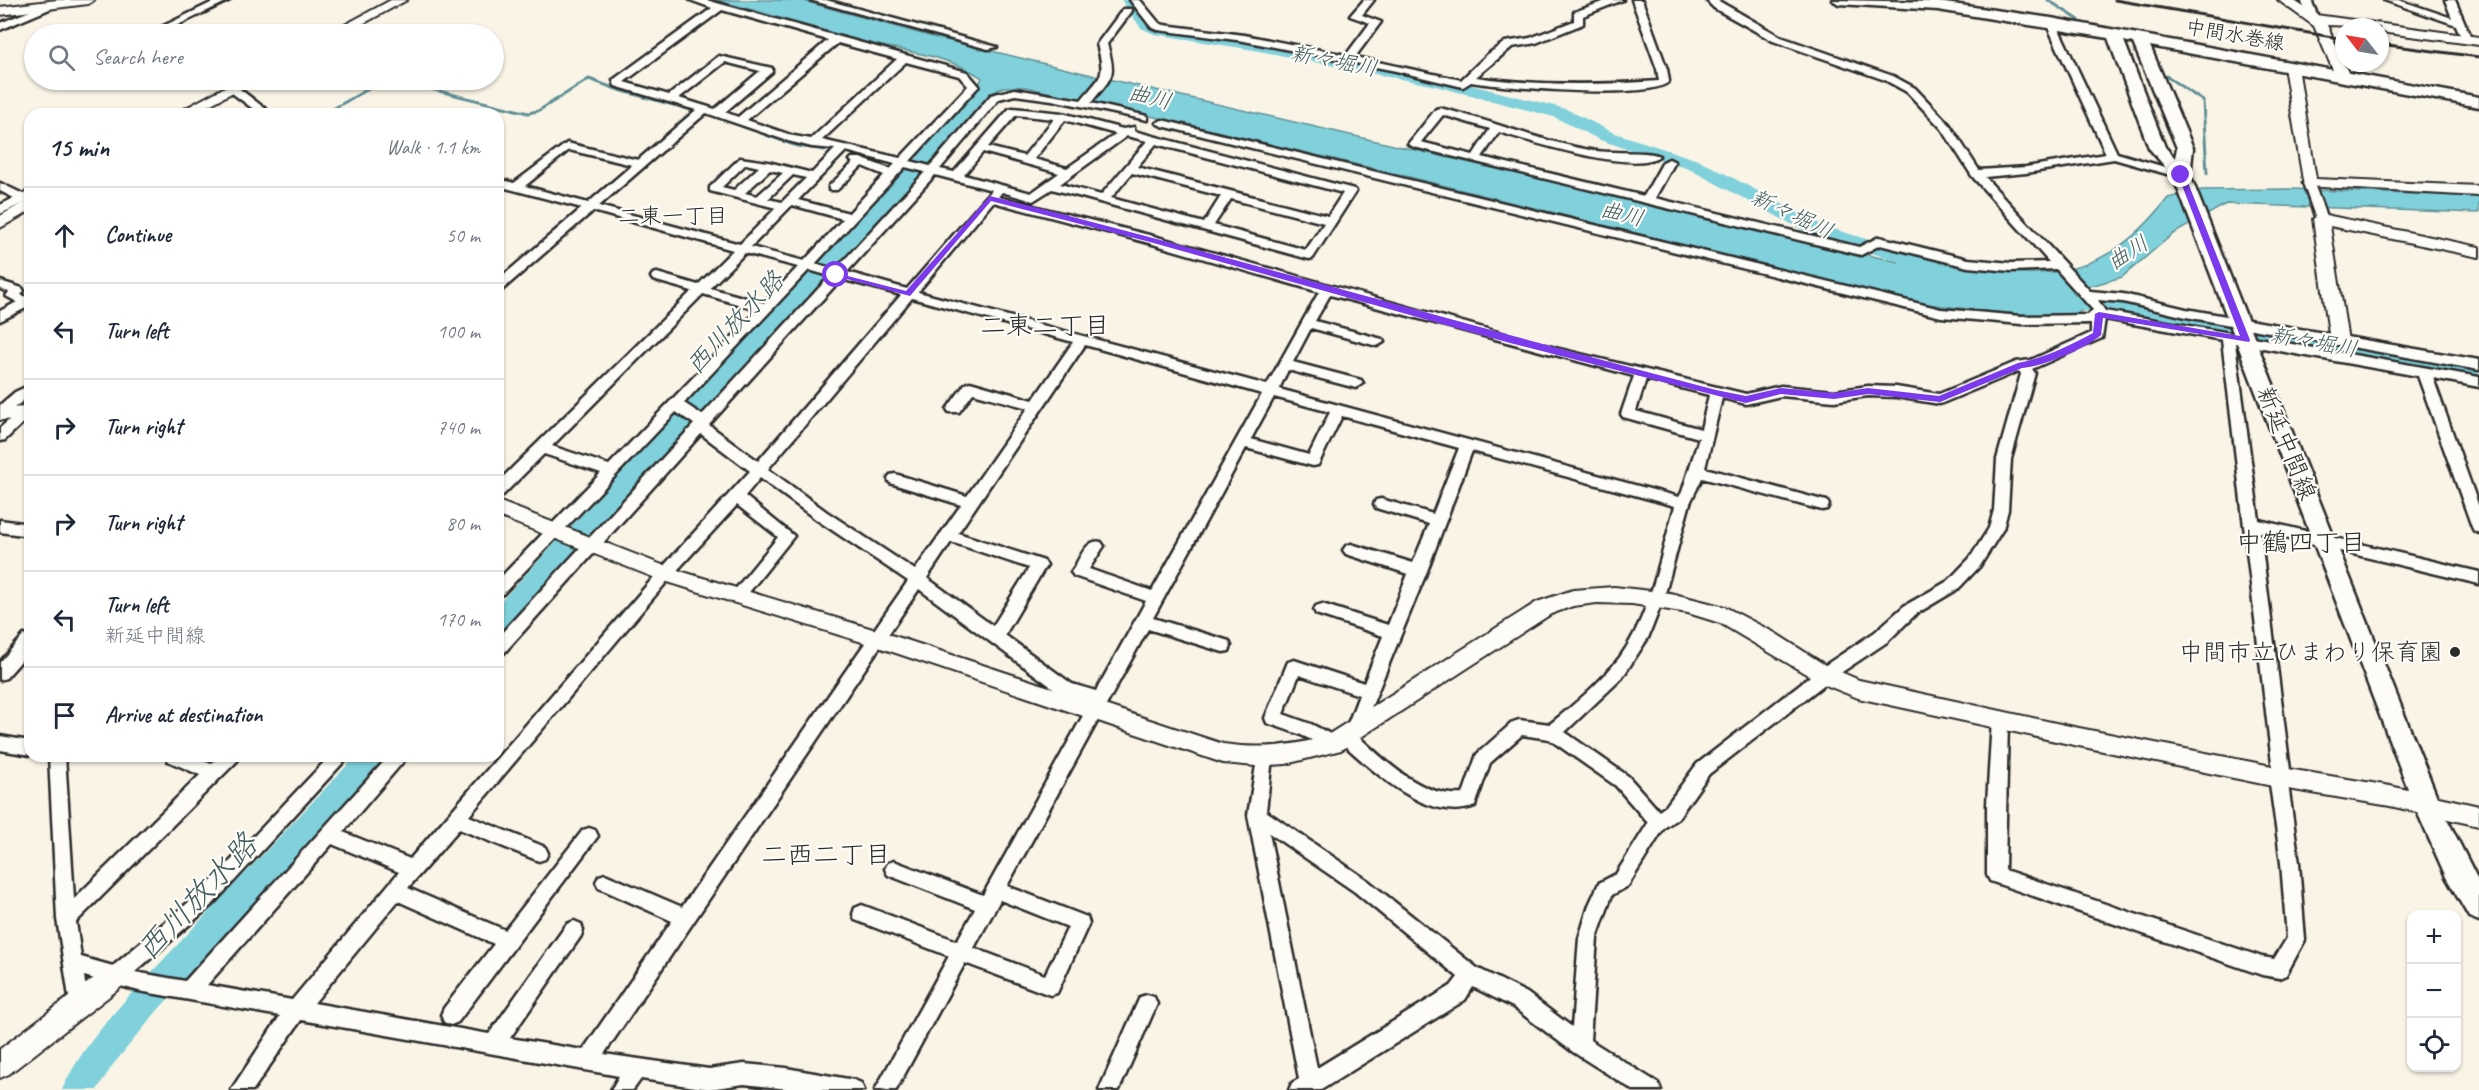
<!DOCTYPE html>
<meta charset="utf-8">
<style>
:root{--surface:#fff;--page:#f2f2f3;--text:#1f2937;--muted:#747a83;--line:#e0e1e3}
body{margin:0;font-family:Caveat,"Klee One",sans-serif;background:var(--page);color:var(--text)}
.controls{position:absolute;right:18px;bottom:18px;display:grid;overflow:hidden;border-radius:12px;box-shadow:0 2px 4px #0004}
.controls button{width:54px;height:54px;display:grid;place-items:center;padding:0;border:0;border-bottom:2px solid var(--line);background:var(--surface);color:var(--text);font:30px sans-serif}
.compass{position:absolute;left:2335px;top:18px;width:54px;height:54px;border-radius:50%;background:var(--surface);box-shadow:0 2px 4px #0004;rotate:301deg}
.stop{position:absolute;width:18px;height:18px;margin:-14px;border:4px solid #7c3aed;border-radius:50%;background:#fff}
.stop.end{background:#7c3aed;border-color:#fff;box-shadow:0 2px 6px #0008}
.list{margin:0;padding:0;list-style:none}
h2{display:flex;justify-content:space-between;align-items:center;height:78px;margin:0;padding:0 24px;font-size:26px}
h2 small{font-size:20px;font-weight:400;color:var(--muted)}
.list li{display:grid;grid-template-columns:39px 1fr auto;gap:18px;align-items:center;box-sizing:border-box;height:96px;padding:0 24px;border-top:2px solid var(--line)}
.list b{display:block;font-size:22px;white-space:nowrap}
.list p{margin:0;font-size:20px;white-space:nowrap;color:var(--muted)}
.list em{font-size:20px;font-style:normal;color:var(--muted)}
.icon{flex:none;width:33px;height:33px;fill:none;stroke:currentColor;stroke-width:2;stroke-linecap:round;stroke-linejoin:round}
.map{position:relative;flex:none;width:2479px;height:1090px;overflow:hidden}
.search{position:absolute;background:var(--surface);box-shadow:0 2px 4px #0004;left:24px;top:24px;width:480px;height:66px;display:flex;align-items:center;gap:15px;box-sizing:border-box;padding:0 21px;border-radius:33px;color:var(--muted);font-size:22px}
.panel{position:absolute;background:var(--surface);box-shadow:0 2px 4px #0004;left:24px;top:108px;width:480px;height:654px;border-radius:18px}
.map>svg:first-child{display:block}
.water{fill:#80d1db;stroke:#5e8f95;stroke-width:1.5}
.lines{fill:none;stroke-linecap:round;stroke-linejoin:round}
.stream{stroke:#5e8f95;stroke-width:3}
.river{fill:#80d1db;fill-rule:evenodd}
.minor-casing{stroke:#2b2b2b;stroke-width:5}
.tertiary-casing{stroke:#2b2b2b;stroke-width:4}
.secondary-casing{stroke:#2b2b2b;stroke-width:5}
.minor{fill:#fdfcf7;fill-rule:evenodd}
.tertiary{fill:#fdfcf7;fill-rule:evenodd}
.secondary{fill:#fdfcf7;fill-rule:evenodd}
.rail{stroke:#2b2b2b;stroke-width:3}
.route{fill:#7c3aed}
.poi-dot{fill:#2b2b2b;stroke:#fdfcf7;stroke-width:2}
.labels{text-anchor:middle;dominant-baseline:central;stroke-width:4.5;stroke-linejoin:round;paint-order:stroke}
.far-street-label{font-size:20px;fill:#2b2b2b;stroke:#fdfcf7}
.far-water-label{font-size:22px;font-style:italic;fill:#445d60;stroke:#fdfcf7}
.far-neighbourhood-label{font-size:22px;fill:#2b2b2b;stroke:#fdfcf7}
.street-label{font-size:24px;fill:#2b2b2b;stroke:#fdfcf7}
.poi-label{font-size:24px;fill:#2b2b2b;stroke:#fdfcf7;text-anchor:end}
.water-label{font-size:26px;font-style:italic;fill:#445d60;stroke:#fdfcf7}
.neighbourhood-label{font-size:26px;fill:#2b2b2b;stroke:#fdfcf7}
.near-water-label{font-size:32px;font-style:italic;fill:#445d60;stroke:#fdfcf7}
</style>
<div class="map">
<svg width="2479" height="1090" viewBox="0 0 2479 1090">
<rect width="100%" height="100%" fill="#faf4e6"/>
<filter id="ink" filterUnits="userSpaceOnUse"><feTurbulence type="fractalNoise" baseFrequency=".0167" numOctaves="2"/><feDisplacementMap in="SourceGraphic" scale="12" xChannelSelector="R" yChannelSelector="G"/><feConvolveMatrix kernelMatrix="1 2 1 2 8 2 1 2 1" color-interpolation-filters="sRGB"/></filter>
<g filter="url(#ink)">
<path class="water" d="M715,0H800L933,37L1117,81L1898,262L1908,253C2016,277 2091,299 2168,198L2202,190L2292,189L2479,197V213L2226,204L2173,234L2122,277L2087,287L2073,293L2088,309L2064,317L1991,312L1918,303L1393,173L1026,87H1003L991,94L933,159L918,155L975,92L982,78C952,57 909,52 874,44C821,31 768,13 715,0Z"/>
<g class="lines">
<g class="stream">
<path d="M2048,0L2079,20"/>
<path d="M2166,76L2203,101L2207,173"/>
<path d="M394,80L528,113L538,111L589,79L619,90L710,115L797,146L833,151"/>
<path d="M324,114L384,80"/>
</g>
<g class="river">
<path d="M1121,0H1137L1153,22L1164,27L1254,40L1432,75L1566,109L1612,132L1701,161L1824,226L1943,263L1946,267L1943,271L1936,273L1810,234L1689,169L1600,140L1554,117L1431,85L1254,50L1154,34L1141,28Z"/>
<path d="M949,129L955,130L958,134L955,138L507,628L498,631V604L943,130Z"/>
<path d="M2050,291L2082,297L2120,299L2195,315L2479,366V380L2195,329L2120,313L2082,311L2043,303L2040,298L2043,293Z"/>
<path d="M356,756H387L383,764L158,1010L112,1066L97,1090H62C84,1038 142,983 181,941C239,880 297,818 356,756Z"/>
</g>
<g class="minor-casing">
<g id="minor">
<path d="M217,0H230L159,34H147Z"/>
<path d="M690,0H706L967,72L979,86L910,161L930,166L991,95L1015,89L1081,100C1102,75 1106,77 1097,44L1123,9H1131L1132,11L1107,44C1117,78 1112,76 1091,103L1147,116V120L1052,100L1015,95L999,99L940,169L954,172L1009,109L1013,108L1062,113L1123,129L1134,127V131L1354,189L1356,191L1313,258L1309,259L1052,189L1033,201L1002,192L998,197L1157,237L1559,349L1746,394L1781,386L1834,391L1868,386L1896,387L1939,394L2016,362L2031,360L2091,333V323L2021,324L1941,317L1162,126L1156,123L1162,120L1941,309L2021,316L2088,315L2093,310L2056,269L2011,271L1968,267L1880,245L1861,255L1414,147L1408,144L1436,109L1440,108C1492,121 1542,142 1596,151C1608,153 1653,151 1659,156C1636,175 1528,141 1499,132L1482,157L1644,196L1663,162L1669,159L1675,162L1655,198L1859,247L1879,237L1968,259L2011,263L2049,262L1972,176L1942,129L1907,92L1885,80L1773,41L1714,8L1706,0H1717L1781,37L1893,76L1915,88L1950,125L1979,170L2026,167L2106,154L2046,23L2055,21L2117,153L2185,173L2187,175L2181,178L2114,159L2026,173L1985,177L2090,291L2123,294L2186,309L2479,360V370L2186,317L2123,302L2098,300L2105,311L2479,377V387L2433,378L2479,507V533L2474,531L2472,527L2418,376L2235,343L2259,520L2479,572V584L2260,532L2291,778L2288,784L2299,863L2305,940L2286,975L2279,978L2262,975L1990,881L1987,875V804L1992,720L1994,715L2000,713L2006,715L2008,720L2005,870L2262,957L2274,959L2287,938L2281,863L2269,777L2273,771L2222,340L2105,319L2102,338L2032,369L2035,373L2011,459L2008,510L2003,529L1980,566L1958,589L1916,614L1887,642L1830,680L1709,774L1678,818L1664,828L1628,886L1612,895L1597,938L1590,1040L1658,1083L1661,1090H1633L1573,1052L1513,1007L1473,987L1465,1000L1321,1090H1289L1292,1083L1299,1079L1248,815L1258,753L1264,751L1270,753L1272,758L1266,811L1367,880L1477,968L1527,993L1572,1027L1579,938L1589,905L1599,883L1616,874L1648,823L1616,786L1549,739L1522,735L1490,763L1475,806C1428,824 1373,771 1341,742L1339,748L1333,750L1299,734L1267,723L1265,718L1288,662L1294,660L1364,683L1383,636L1316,614L1314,610L1316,606L1322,604L1388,625L1408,574L1346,554L1343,550L1346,546L1351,544L1413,563L1429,524L1376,508L1374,504L1376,500L1381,499L1433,514L1459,448L1342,416L1318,465L1313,466L1246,448L1153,618L1229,641L1231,646L1229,651L1223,652L1148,629L1007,886L1087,917L1089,923L1057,993L1050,995L965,963L896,1090H875L949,956L855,920L853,914L855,908L862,905L957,941L975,909L888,875L885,869L888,863L894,861L983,895L1090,703L1061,694L919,589L604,1054L709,1069L744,1064L786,1068L854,1080L861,1083L864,1090H797L744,1084L709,1089L641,1079L633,1090H611L619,1076L301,1020L253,1090H231L280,1016L139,991L84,976L88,1003L85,1010L78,1012L71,1010L57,919L49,756H65L74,899L200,775L168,761L166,756H192L211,764L220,756H239L237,761L76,922L81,957L113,966L202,891L330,756H349L214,903L135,972L185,981L389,756H408L343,832L410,859L660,570L750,471L701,434L504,653L498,655V637L694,424L676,412L503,594L498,596V580L601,473L544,454L503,495L498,496V482L692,291L653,280L651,277L653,274L657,273L698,285L733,250L593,211L502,290L498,291V280L582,208L498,186V179L514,183L567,143L638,160L696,110L615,86L613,80L712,8ZM722,10L828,40L738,117L725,112L772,72V68L719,56L669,95L624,82ZM838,43L897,59L811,139L794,136L747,120ZM725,62L760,71L715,109L679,98ZM906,62L959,76L968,86L900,158L822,140ZM706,113L788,141L812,147L835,149L812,173L768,162L740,158L710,187V191L776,208L740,244L599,206ZM1016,115L1054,119L1024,156L988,147ZM1443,115L1490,129L1473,155L1421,142ZM1065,120L1116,134L1067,168L1034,159ZM1127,136L1147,141L1101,195L1060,184ZM1156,144L1343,193L1328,216L1137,167ZM569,150L632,165L588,203L525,186ZM846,151L895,164L890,169L860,158H852L850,160L853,163L829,186V190H837L862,166L884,175L849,213L798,200ZM983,152L1059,173L1031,193L964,175ZM746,164L759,167L734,190L722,187ZM905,167L925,172L836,269L815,264ZM770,170L783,173L757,196L745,193ZM1132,173L1221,196L1204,223L1111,198ZM793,175L806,178L782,202L768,199ZM935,175L992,190L907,289L847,272ZM1231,199L1324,223L1306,250L1214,225ZM993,202L1149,243L1319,292L1267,385L918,292ZM792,205L843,219L804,261L751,247ZM745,253L798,267L764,303L710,288ZM809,270L830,276L702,415L684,403ZM841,279L901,295L758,461L709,425ZM703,294L758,310L609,465L552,446ZM1330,295L1634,376L1621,414L1623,417L1699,438L1682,492L1679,497L1279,389L1288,370L1356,388L1363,383L1361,380L1293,362L1311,328L1377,346L1384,342L1382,339L1315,321ZM912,298L1073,342L1033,400L970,382L965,384L949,406L947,409L949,412H959L973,393L1028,408L967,496L895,474L890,475L888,479L890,483L961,505L915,570L827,512L768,469ZM1085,345L1262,394L1152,591L1089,569L1104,546L1101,542C1087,538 1080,558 1074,568L1071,572L1074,576L1146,601L1096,691L1072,684L1005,635L1044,569L1047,565L1044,561L958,533ZM2019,371L2021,374L1997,459L1994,510L1989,528L1970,558L1948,581L1904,606L1875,632L1818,670L1697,764L1666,806L1659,811L1628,776L1565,732L1622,678L1648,638L1664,597L1690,503L1702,478L1822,510L1827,509L1829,505L1827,501L1822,500L1705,468L1722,398L1746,404L1781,396L1834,401L1868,396L1896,397L1940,404ZM1646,379L1709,395L1701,429L1636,411ZM1274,397L1330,412L1309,455L1251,439ZM1472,451L1675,506C1660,557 1651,614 1620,657C1600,683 1575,704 1550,724L1519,720L1513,722L1477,754L1463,794C1423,798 1386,762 1359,737L1427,571ZM760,478L817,520L908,581L682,907L605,874L599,876L596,882L599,888L672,921L583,1050L510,1038L581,936L583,930L581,924L574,921L567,924L489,1034L314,1003L398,901L494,944L444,1008L441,1015L444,1022L451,1025L458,1022L598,836L595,830L589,828L583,830L505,930L408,888L459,829L539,861L545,859L548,853L545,847L469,816L670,578L737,505L778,537L729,597L732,601H742L794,536L745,496ZM951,542L1029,568L993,626L927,578ZM1299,675L1359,695L1346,729L1340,731L1338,738L1311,724L1283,714ZM1269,833L1355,892L1458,977L1451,986L1317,1068ZM332,844L399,872L292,1000L207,985ZM1000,900L1068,927L1045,975L974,948Z"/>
<path d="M810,0H826L997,47L988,49Z"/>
<path d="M1130,0H1140L1159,23L1164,25L1244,35L1346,55L1370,23L1350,16L1364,0H1374L1362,15L1381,22L1355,57L1461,80L1488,54L1505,42L1530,38L1574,21V12L1608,0H1623L1583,16V24L1536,43L1512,47L1476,77C1537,86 1598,85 1659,81L1657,69L1632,0H1642L1667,69L1669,81C1656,101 1499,87 1471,82L1463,87L1396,71L1244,41L1158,30L1151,27Z"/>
<path d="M2301,0H2311L2319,19L2318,21H2310Z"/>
<path d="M2384,0H2399L2452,18L2445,0H2455L2472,40L2463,42L2456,25Z"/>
<path d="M50,3L59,5L0,30V23Z"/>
<path d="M232,85L236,86L272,114H260L228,90V86Z"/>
<path d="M2309,180L2313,181L2327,219L2325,222H2317L2303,183Z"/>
<path d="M0,183L23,194L30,191V200L0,214V205L14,198L0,191Z"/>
<path d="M0,281L22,288L24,291L21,295L30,298V306L0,321V311L17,302L6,296L9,292L0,289Z"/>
<path d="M30,385V396L0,418V405L15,392Z"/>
<path d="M24,409L29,411V417L5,440L0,441V428L19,411Z"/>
<path d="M0,520L30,524V536L0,532Z"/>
<path d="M30,634V651L6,678L0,680V662L24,635Z"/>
<path d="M0,736L30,741V755L0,750Z"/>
<path d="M1147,995L1154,997L1157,1004L1119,1090H1099L1140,997Z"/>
</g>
</g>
<g class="tertiary-casing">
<g id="tertiary">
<path d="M57,0H94L88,4L0,15V7Z"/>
<path d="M391,0H407L344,34H328Z"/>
<path d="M2278,0H2293L2316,15L2479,37V45L2380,32V27L2327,25L2350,77L2343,81L2336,77L2314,26Z"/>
<path d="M2291,63L2298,67L2316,179L2479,186V196L2304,186L2284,67Z"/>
<path d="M238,80H255L193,114H175Z"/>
<path d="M30,199V211L0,228V216Z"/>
<path d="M2321,214L2479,247V257L2330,226L2348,341L2345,345H2333L2330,341L2313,219Z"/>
<path d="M30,407V419L0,420V408Z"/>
<path d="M498,501L670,568L876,630L1223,744C1258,749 1292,747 1326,736L1537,602L1573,590L1614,587L1670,593L1725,607L1775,633L1825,665L1859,680L2074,727L2282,768L2390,786L2479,806V826L2390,806L2282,788L2074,745L1858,698L1823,684L1720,623L1688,613L1632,604L1597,603L1573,606L1551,614L1341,750L1286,764L1255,766L1223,763L875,646L658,579L498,516Z"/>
<path d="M116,964L125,968L128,976L125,984L9,1074L0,1078V1049L107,968Z"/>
</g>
</g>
<g class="secondary-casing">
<path id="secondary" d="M1832,0L1938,2L2051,18L2479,97V107L2150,46L2193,148L2190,175L2441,807L2479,882V921L2469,917L2446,877L2415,807L2173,176L2149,148L2108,38L1938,10L1839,4ZM2124,41L2133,43L2177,148L2175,158L2165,147Z"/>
</g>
<use href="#minor" class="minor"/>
<use href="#tertiary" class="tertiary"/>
<use href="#secondary" class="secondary"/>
<g class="rail">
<path d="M2115,0L2344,39"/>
<path d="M2380,44L2479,57"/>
</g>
</g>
</g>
<path class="route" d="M2181,173L2185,175L2250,340L2249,342L2103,318L2101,335C2087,348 2042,367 2022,368L1940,402L1868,394L1834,399L1781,394L1746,403L1510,343L1150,242L991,201L910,296L832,275L836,273L906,291L990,196C1233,257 1473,327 1716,390L1746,396L1781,388L1834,393L1868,388L1939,396L2018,363C2044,358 2069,346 2093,333L2095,314L2099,312L2240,336L2178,175Z"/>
<circle class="poi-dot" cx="2455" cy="652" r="6"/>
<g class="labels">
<g class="far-street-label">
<text transform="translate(2235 35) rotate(10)">中間水巻線</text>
</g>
<g class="far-water-label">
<text transform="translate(1334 61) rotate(11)">新々堀川</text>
<text transform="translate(1150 97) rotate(14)">曲川</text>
<text transform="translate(1622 214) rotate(14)">曲川</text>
<text transform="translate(1792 214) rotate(25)">新々堀川</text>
<text transform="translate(2128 253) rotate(-33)">曲川</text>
<text transform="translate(2314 342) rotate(10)">新々堀川</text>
</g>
<g class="far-neighbourhood-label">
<text x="673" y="216">二東一丁目</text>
</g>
<g class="street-label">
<text transform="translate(2287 443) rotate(68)">新延中間線</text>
</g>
<g class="poi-label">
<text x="2443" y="652">中間市立ひまわり保育園</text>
</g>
<g class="water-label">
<text transform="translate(735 323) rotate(-47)">西川放水路</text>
</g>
<g class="neighbourhood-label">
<text x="1045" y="325">二東二丁目</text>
<text x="2301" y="542">中鶴四丁目</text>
<text x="826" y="854">二西二丁目</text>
</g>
<g class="near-water-label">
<text transform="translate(197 897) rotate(-47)">西川放水路</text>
</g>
</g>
</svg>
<div class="controls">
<button>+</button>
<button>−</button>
<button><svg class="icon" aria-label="locate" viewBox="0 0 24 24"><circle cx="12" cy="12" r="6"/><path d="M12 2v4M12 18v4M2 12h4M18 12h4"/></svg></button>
</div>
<svg class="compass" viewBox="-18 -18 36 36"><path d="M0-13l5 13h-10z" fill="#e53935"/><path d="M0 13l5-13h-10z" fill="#747a83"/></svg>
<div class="stop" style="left:836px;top:275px"></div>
<div class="stop end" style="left:2181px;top:175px"></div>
<div class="search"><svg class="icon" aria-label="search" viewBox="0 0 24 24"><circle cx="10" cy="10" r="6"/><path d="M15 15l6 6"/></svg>Search here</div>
<section class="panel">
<h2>15 min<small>Walk · 1.1 km</small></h2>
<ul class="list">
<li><svg class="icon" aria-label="ahead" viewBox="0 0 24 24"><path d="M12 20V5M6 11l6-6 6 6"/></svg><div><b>Continue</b></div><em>50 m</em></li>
<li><svg class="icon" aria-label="left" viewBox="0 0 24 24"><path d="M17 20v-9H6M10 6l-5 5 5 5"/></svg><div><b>Turn left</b></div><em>100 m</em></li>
<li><svg class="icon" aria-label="right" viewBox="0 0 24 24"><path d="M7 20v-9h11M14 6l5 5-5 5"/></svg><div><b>Turn right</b></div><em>740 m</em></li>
<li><svg class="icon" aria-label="right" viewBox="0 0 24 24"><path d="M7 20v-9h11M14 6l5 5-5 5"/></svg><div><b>Turn right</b></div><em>80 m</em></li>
<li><svg class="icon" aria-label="left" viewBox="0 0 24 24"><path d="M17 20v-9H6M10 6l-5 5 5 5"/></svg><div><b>Turn left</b><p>新延中間線</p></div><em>170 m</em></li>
<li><svg class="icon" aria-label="arrive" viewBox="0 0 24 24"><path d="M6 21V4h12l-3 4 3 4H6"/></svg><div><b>Arrive at destination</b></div></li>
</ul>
</section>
</div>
